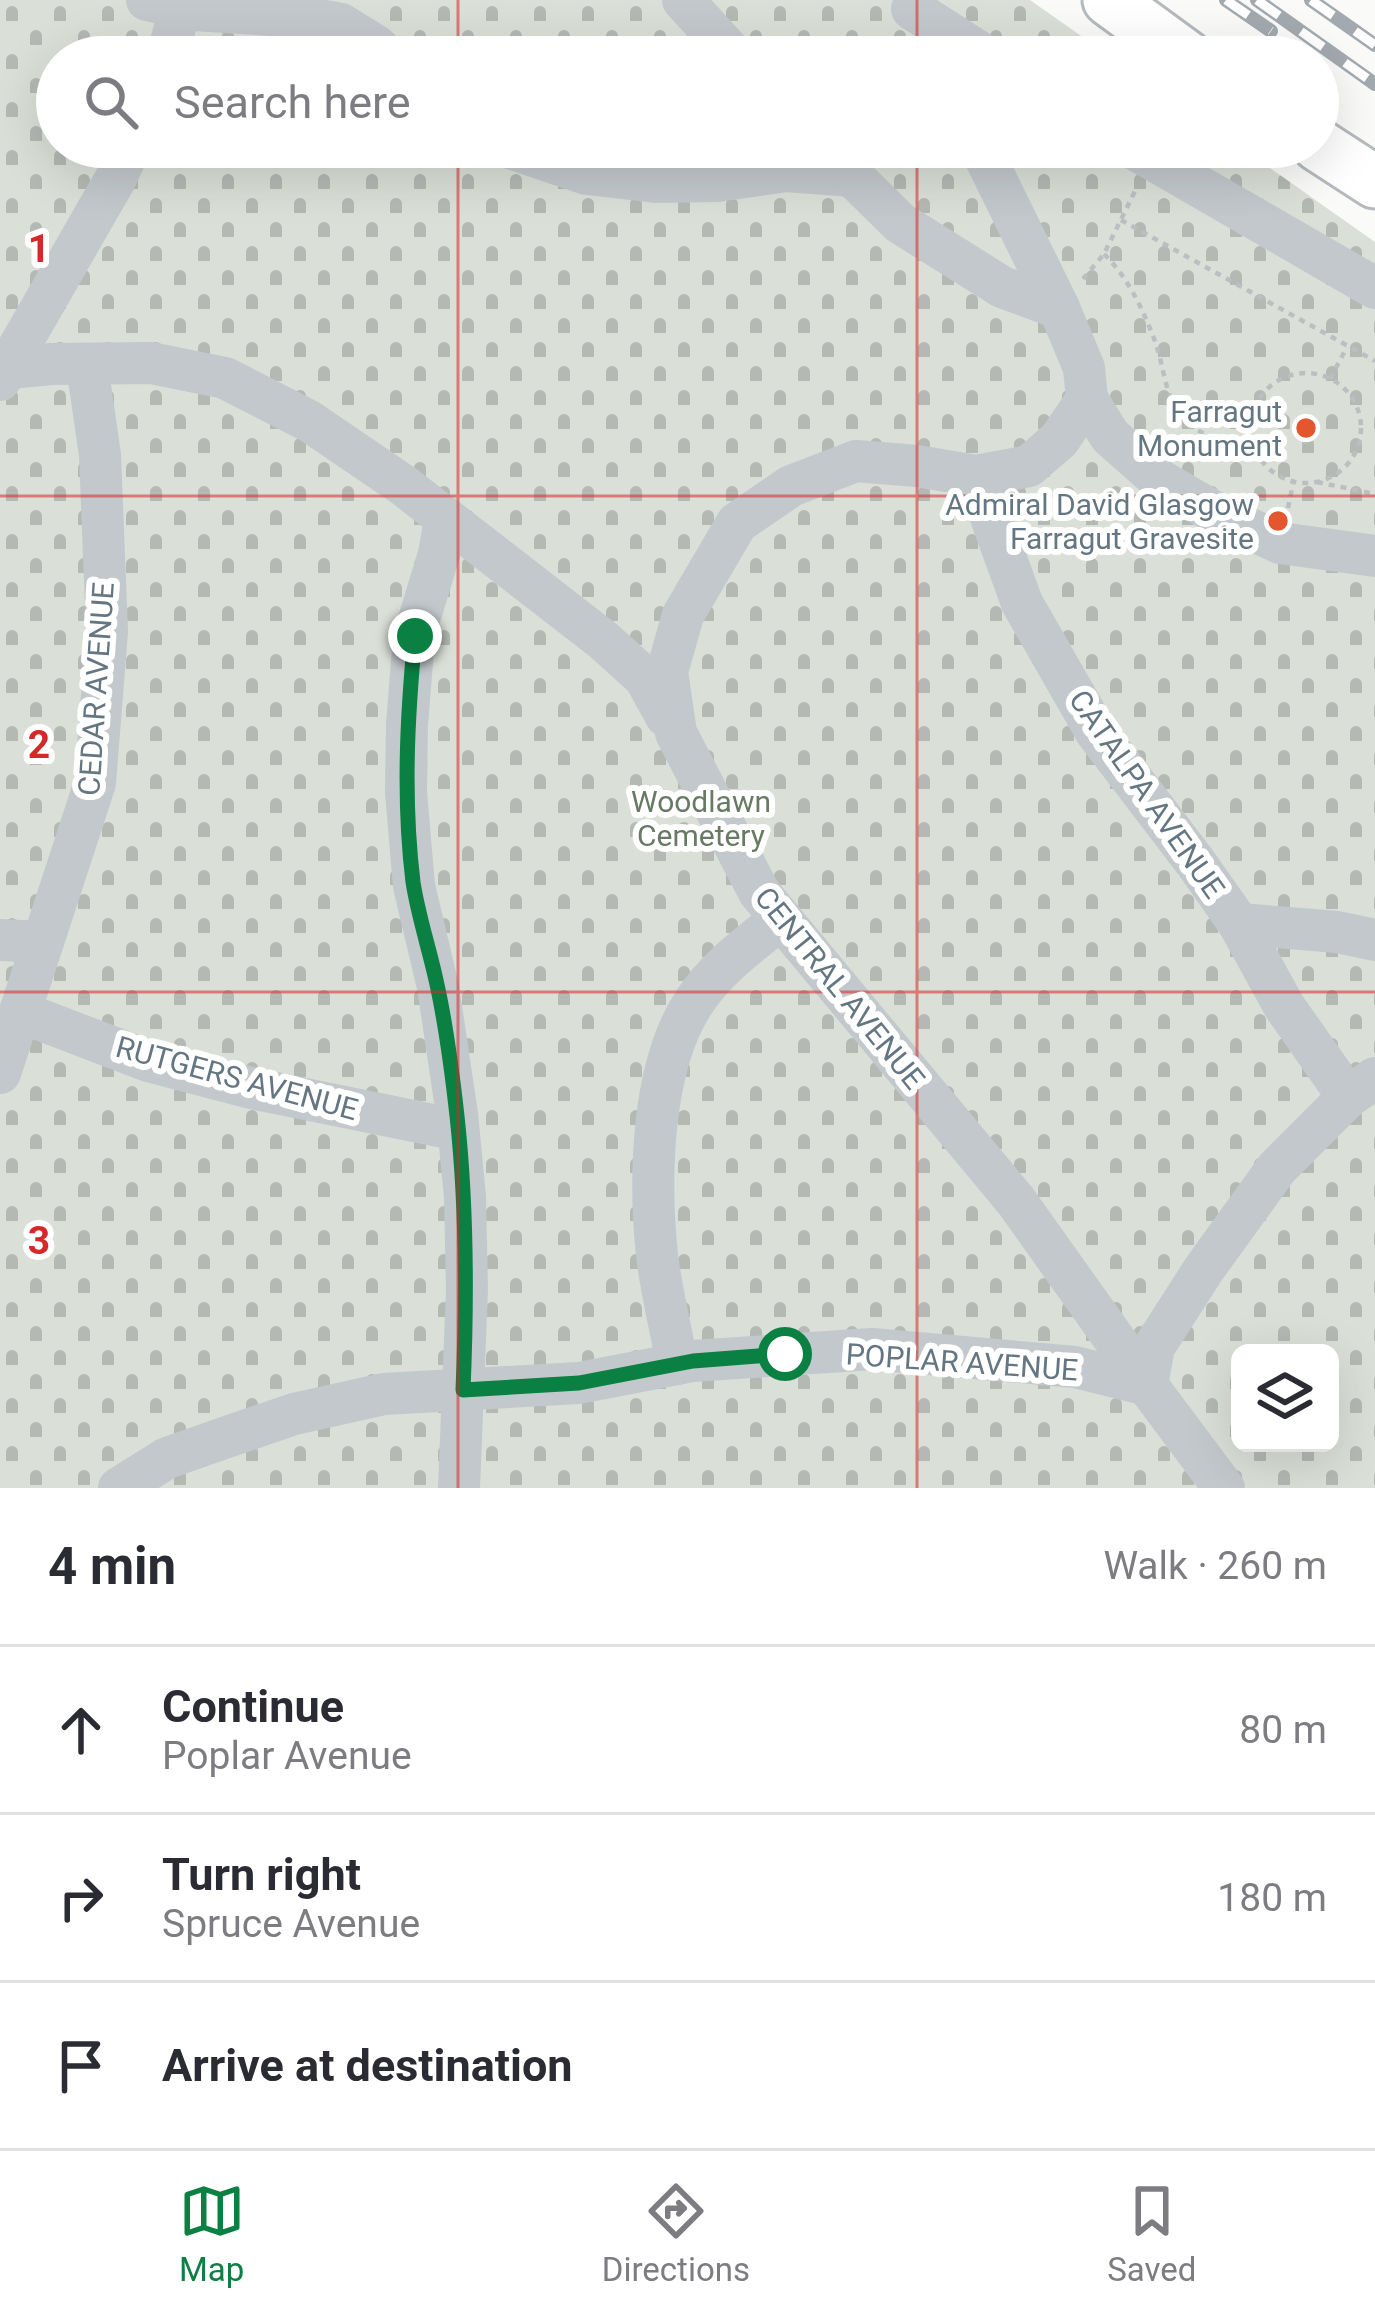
<!DOCTYPE html>
<meta charset="utf-8">
<style>
:root{--surface:#fff;--page:#f2f2f3;--text:#2b2b33;--muted:#7c7c81;--line:#e1e1e2;--accent:#0b8043}
body{margin:0;font-family:Roboto,sans-serif;background:var(--page);color:var(--text)}
.controls{position:absolute;right:36px;bottom:36px;display:grid;overflow:hidden;border-radius:18px;box-shadow:0 12px 48px #0002}
.controls button{width:108px;height:108px;display:grid;place-items:center;padding:0;border:0;border-bottom:3px solid var(--line);background:var(--surface);color:var(--text);font:60px sans-serif}
.stop{position:absolute;width:36px;height:36px;margin:-27px;border:9px solid #0b8043;border-radius:50%;background:#fff}
.stop.end{background:#0b8043;border-color:#fff;box-shadow:0 3px 12px #0008}
.list{margin:0;padding:0;list-style:none}
h2{display:flex;justify-content:space-between;align-items:center;height:156px;margin:0;padding:0 48px;font-size:51px}
h2 small{font-size:39px;font-weight:400;color:var(--muted)}
.list li{display:grid;grid-template-columns:78px 1fr auto;gap:36px;align-items:center;box-sizing:border-box;height:168px;padding:0 48px;border-top:3px solid var(--line)}
.list b{display:block;font-size:45px;white-space:nowrap}
.list p{margin:0;font-size:39px;white-space:nowrap;color:var(--muted)}
.list em{font-size:39px;font-style:normal;color:var(--muted)}
.icon{flex:none;width:66px;height:66px;fill:none;stroke:currentColor;stroke-width:2;stroke-linecap:round;stroke-linejoin:round}
.map{position:relative;flex:none;width:1375px;height:1488px;overflow:hidden}
.search{position:absolute;background:var(--surface);box-shadow:0 12px 48px #0002;left:36px;right:36px;top:36px;height:132px;display:flex;align-items:center;gap:30px;box-sizing:border-box;padding:0 42px;border-radius:66px;color:var(--muted);font-size:45px}
.sheet{height:660px;background:var(--surface)}
nav{display:flex;justify-content:space-around;align-items:center;box-sizing:border-box;height:168px;border-top:3px solid var(--line);background:var(--surface);font-size:33px;color:var(--muted)}
nav a{display:grid;justify-items:center;gap:6px}
nav .on{color:var(--accent)}
.map>svg:first-child{display:block}
.cemetery{fill:url(#cemetery-stones);fill-rule:evenodd}
.lines{fill:none;stroke-linecap:round;stroke-linejoin:round}
.major-casing{stroke:#b5babe;stroke-width:57}
.path{stroke:#bbbfc2;stroke-width:4.5;stroke-dasharray:6 6;stroke-linecap:butt}
.minor{stroke:#c3c8cc;stroke-width:42}
.major{stroke:#fff;stroke-width:51}
.rail-casing{stroke:#a2aab0;stroke-width:14}
.rail{stroke:#fff;stroke-width:9;stroke-dasharray:27;stroke-linecap:butt}
.route{stroke:#0b8043;stroke-width:15}
.grid{fill:none;stroke:#d62828;stroke-width:3;stroke-opacity:0.55}
.poi-dot{fill:#e4572e;stroke:#fff;stroke-width:4.5}
.labels{text-anchor:middle;dominant-baseline:central;stroke-width:12;stroke-linejoin:round;paint-order:stroke}
.poi-label{font-size:30px;fill:#657683;stroke:#fff;text-anchor:end}
.street-label{font-size:30px;fill:#657683;stroke:#fff}
.park-label{font-size:30px;fill:#687a64;stroke:#fff}
.grid-label{font-size:39px;text-anchor:middle;font-weight:bold;fill:#d62828;stroke:#fff;stroke-width:12;stroke-linejoin:round;paint-order:stroke}
</style>
<div class="map">
<svg width="1375" height="1488" viewBox="0 0 1375 1488">
<defs>
<pattern id="cemetery-stones" width="16" height="16" patternUnits="userSpaceOnUse" patternTransform="scale(3)"><rect width="16" height="16" fill="#dadfd7"/><path d="M2 7V4a2 2 0 0 1 4 0v3zM10 15v-3a2 2 0 0 1 4 0v3z" fill="#b4b9b4"/></pattern>
</defs>
<rect width="100%" height="100%" fill="#fafaf8"/>
<path class="cemetery" d="M0,0H1030L1111,57H57V147H1240L1375,242V1488H0ZM1240,1353H1330V1443H1240Z"/>
<g class="lines">
<g class="major-casing">
<g id="major">
<path d="M1109,0L1187,57"/>
<path d="M1318,145L1375,182"/>
</g>
</g>
<g class="path">
<path d="M1121,220L1375,361"/>
<path d="M1104,254C1128,277 1143,310 1155,341C1164,365 1165,401 1184,419C1204,438 1233,448 1258,459"/>
<path d="M1083,279L1104,254L1135,191"/>
<circle cx="1306" cy="428" r="55"/>
<path d="M1330,379L1347,347"/>
<path d="M1317,482L1375,494"/>
<path d="M1288,508L1293,484"/>
</g>
<g class="minor">
<path d="M147,0L194,10L303,17L341,24L375,45L388,57"/>
<path d="M683,0L735,57"/>
<path d="M912,9L987,57"/>
<path d="M166,57C172,39 180,18 176,0"/>
<path d="M507,147L587,174L656,182L717,181L786,171L852,176"/>
<path d="M980,147L1059,308L1084,368L1087,399L1059,440L1029,466L976,476L917,466L856,461L791,486L737,523L683,615L667,672L676,733L759,892L1016,1201L1147,1385L1224,1488"/>
<path d="M1131,147L1375,288"/>
<path d="M832,156L900,223L1002,287L1059,308"/>
<path d="M0,369L51,364L151,363L225,378L309,421L403,485L603,640L645,678L666,716"/>
<path d="M0,380L116,178L130,147"/>
<path d="M1087,399L1110,436L1161,481L1214,512L1280,543L1375,556"/>
<path d="M976,476L1022,603L1096,732L1196,863L1239,924L1284,1006L1348,1097"/>
<path d="M445,519L439,554L414,636L407,725L406,792L414,886L438,987L457,1114L465,1197L467,1290L459,1488"/>
<path d="M1239,924L1337,932L1375,940"/>
<path d="M0,940L43,942"/>
<path d="M20,1012L148,1061L251,1088L458,1130"/>
<path d="M0,1073L95,783L107,631L100,455L87,365"/>
<path d="M677,1364C671,1328 661,1291 657,1255C649,1179 651,1067 694,1002C716,968 750,944 781,919"/>
<path d="M119,1488L167,1458L224,1438L294,1414L384,1394L579,1383L693,1361L872,1349L1075,1367L1147,1385L1154,1347L1204,1269L1277,1168L1348,1097L1375,1078"/>
</g>
<use href="#major" class="major"/>
<g class="rail-casing">
<g id="rail">
<path d="M1226,0L1271,31"/>
<path d="M1257,0L1375,84"/>
<path d="M1311,0L1375,45"/>
</g>
</g>
<use href="#rail" class="rail"/>
</g>
<g class="lines">
<path class="route" d="M415,636C407,718 403,800 413,882C418,915 429,948 436,980C446,1024 452,1071 457,1116C467,1208 467,1298 463,1390L579,1383L693,1361L785,1354"/>
</g>
<path class="grid" d="M458,0V57M917,0V57M458,147V1488M917,147V1488M0,496H1375M0,992H1375"/>
<g class="poi-dot">
<circle cx="1306" cy="428" r="12"/>
<circle cx="1278" cy="521" r="12"/>
</g>
<g class="labels">
<g class="poi-label">
<text x="1282" y="411">Farragut<tspan x="1282" dy="34">Monument</tspan></text>
<text x="1254" y="504">Admiral David Glasgow<tspan x="1254" dy="34">Farragut Gravesite</tspan></text>
</g>
<g class="street-label">
<text transform="translate(96 689) rotate(-86)">CEDAR AVENUE</text>
<text transform="translate(1147 794) rotate(55)">CATALPA AVENUE</text>
<text transform="translate(840 988) rotate(51)">CENTRAL AVENUE</text>
<text transform="translate(237 1078) rotate(15)">RUTGERS AVENUE</text>
<text transform="translate(962 1362) rotate(4)">POPLAR AVENUE</text>
</g>
<g class="park-label">
<text x="701" y="801">Woodlawn<tspan x="701" dy="34">Cemetery</tspan></text>
</g>
</g>
<g class="grid-label">
<text x="39" y="262">1</text>
<text x="39" y="758">2</text>
<text x="39" y="1254">3</text>
</g>
</svg>
<div class="controls">
<button><svg class="icon" aria-label="layers" viewBox="0 0 24 24"><path d="M12 4l9 5-9 5-9-5zM3 14l9 5 9-5"/></svg></button>
</div>
<div class="stop" style="left:785px;top:1354px"></div>
<div class="stop end" style="left:415px;top:636px"></div>
<div class="search"><svg class="icon" aria-label="search" viewBox="0 0 24 24"><circle cx="10" cy="10" r="6"/><path d="M15 15l6 6"/></svg>Search here</div>
</div>
<section class="sheet">
<h2>4 min<small>Walk · 260 m</small></h2>
<ul class="list">
<li><svg class="icon" aria-label="ahead" viewBox="0 0 24 24"><path d="M12 20V5M6 11l6-6 6 6"/></svg><div><b>Continue</b><p>Poplar Avenue</p></div><em>80 m</em></li>
<li><svg class="icon" aria-label="right" viewBox="0 0 24 24"><path d="M7 20v-9h11M14 6l5 5-5 5"/></svg><div><b>Turn right</b><p>Spruce Avenue</p></div><em>180 m</em></li>
<li><svg class="icon" aria-label="arrive" viewBox="0 0 24 24"><path d="M6 21V4h12l-3 4 3 4H6"/></svg><div><b>Arrive at destination</b></div></li>
</ul>
</section>
<nav>
<a class="on"><svg class="icon" aria-label="map" viewBox="0 0 24 24"><path d="M3 6l6-2 6 2 6-2v14l-6 2-6-2-6 2zM9 4v14M15 6v14"/></svg>Map</a>
<a><svg class="icon" aria-label="directions" viewBox="0 0 24 24"><path d="M12 3l9 9-9 9-9-9zM9 14v-3h6M13 9l2 2-2 2"/></svg>Directions</a>
<a><svg class="icon" aria-label="saved" viewBox="0 0 24 24"><path d="M7 4h10v16l-5-4-5 4z"/></svg>Saved</a>
</nav>
